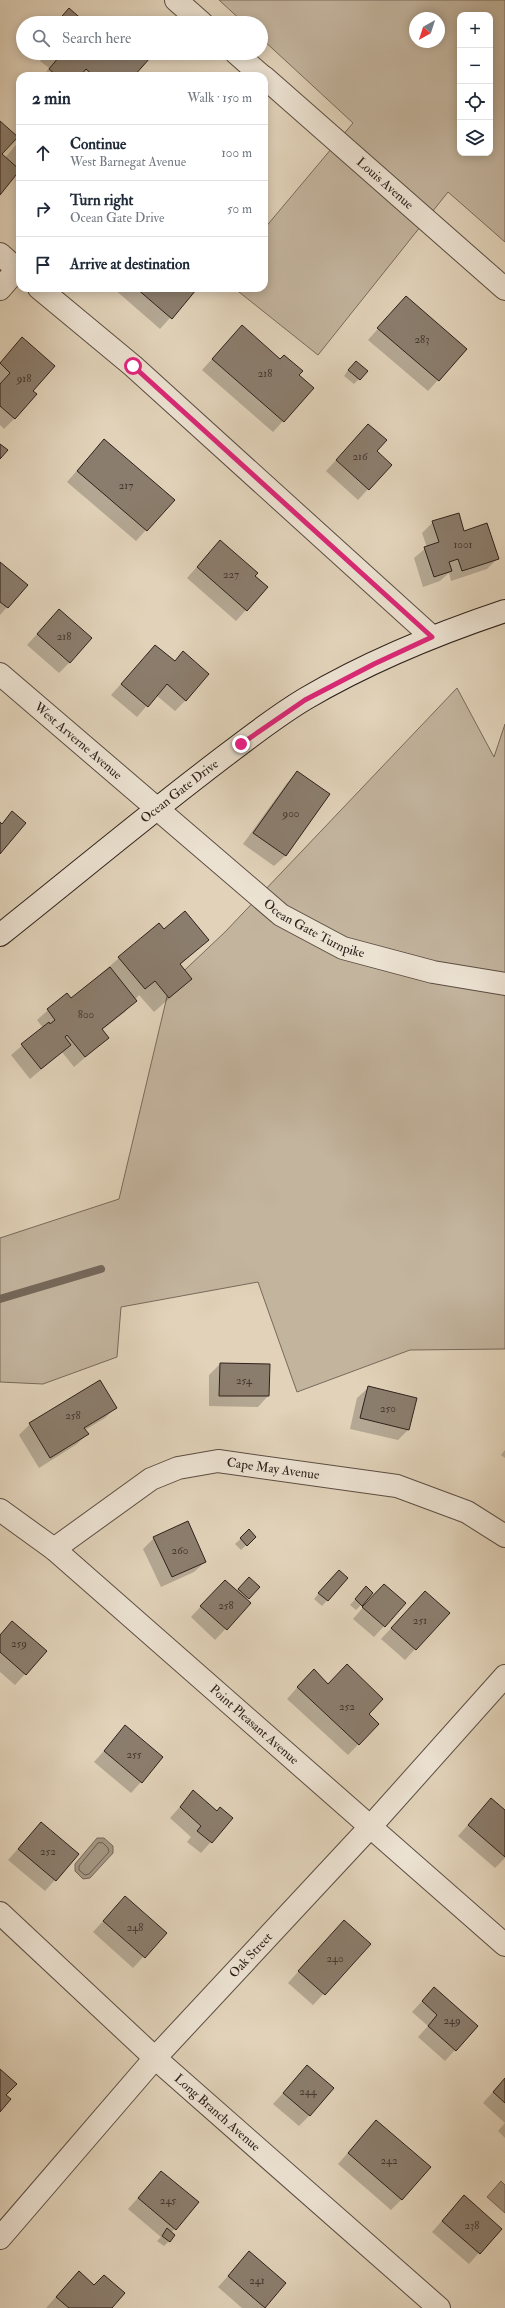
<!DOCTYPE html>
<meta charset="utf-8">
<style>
:root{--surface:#fff;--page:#f6f6f7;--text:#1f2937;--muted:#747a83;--line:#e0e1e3}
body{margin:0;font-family:"IM FELL Double Pica",serif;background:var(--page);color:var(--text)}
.controls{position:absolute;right:12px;top:12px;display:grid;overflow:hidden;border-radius:8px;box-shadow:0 2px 10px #0003}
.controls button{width:36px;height:36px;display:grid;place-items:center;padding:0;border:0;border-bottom:1px solid var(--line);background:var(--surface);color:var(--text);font:20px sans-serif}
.compass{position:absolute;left:409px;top:12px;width:36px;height:36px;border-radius:50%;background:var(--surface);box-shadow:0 2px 10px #0003;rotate:219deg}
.stop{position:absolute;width:12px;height:12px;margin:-9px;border:3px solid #db2777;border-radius:50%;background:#fff}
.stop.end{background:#db2777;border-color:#fff;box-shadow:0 1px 4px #0008}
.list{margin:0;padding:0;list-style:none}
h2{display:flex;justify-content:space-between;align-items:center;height:52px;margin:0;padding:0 16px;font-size:17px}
h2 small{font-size:13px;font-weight:400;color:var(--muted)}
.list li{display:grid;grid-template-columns:26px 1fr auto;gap:12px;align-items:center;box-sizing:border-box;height:56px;padding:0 16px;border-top:1px solid var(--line)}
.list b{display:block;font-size:15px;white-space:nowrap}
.list p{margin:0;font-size:13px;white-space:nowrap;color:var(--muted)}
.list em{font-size:13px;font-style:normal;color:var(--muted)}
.icon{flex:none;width:22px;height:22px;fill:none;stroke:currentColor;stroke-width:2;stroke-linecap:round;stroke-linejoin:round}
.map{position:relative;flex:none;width:505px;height:2308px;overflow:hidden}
.search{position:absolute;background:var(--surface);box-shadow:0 2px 10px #0003;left:16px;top:16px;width:252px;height:44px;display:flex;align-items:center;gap:10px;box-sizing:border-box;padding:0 14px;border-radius:22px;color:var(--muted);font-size:15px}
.panel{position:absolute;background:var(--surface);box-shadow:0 2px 10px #0003;left:16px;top:72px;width:252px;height:220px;border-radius:12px}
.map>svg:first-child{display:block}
.green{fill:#c3b49e;stroke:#786a5c;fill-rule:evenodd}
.water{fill:#a49683;stroke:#756759}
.shadow{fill:#0003}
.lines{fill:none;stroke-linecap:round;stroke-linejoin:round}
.shore{stroke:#695c4f;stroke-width:1}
.stream{stroke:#756759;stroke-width:8}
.building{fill:#8b7d6d;stroke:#2e211b}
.street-casing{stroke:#5b4d42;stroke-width:24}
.secondary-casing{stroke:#2e211b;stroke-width:24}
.street{stroke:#ece2d2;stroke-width:22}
.secondary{stroke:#ece2d2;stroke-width:22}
.route{stroke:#db2777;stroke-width:5}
.labels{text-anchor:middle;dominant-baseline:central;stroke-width:3.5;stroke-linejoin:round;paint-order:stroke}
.number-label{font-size:11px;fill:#453830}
.street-label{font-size:13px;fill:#2e211b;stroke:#ece2d2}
</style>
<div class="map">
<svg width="505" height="2308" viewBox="0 0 505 2308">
<rect width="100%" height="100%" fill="#e1d2b9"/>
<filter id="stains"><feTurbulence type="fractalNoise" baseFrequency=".005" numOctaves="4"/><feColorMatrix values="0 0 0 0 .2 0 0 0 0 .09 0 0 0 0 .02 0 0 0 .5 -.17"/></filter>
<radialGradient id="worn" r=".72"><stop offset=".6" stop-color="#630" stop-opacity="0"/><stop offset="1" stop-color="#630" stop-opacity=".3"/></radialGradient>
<g class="green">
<path d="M219,0H505V242L448,192L318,355L234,288H264V229L353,123L261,38V23H244ZM460,15H490V153H460ZM415,18H439V42H415Z"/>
<path d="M457,688L494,757L505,724V1349L410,1350L297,1392L258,1282L121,1307L117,1357L43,1384L0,1382V1238L119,1199L170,984L225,932Z"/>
</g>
<g class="water">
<path d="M97,1838H104L113,1846V1853L90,1878L83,1879L75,1871V1864Z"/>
<path d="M501,2181L505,2185V2213L487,2197Z"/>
</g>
<g class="shadow">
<path d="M44,53H142L133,76H43L49,68L40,61L46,55Z"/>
<path d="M0,123L1,154L5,158L20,140V170L0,193Z"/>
<path d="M264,201L267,204L264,208Z"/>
<path d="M113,288H192L195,290L160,329Z"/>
<path d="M406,297L466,349L428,391L368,340Z"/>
<path d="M232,337L298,375L283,421L273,432L202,370Z"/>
<path d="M22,339L32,391L15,418L4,429L0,425V363Z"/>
<path d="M350,367L359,379L354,384L344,376Z"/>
<path d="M358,436L390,465L358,500L326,471Z"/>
<path d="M94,451L173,500L136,541L67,482Z"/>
<path d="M433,522L464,532L498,558L487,569L451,581L449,573L440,581L423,587L414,558L427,547L422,533Z"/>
<path d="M220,541L267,587L236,621L187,578Z"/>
<path d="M0,563L26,586L0,615Z"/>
<path d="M59,610L70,662L59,673L27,645Z"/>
<path d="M155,646L174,662L186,700L175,711L156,695L137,717L111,695Z"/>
<path d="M297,772L328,794L285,856L274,866L243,844L287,783Z"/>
<path d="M164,930L208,940L180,965L191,979L154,1012L139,995L125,1012L102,1030L108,1038L74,1067L62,1052L30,1079L11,1055L43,1028L37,1020L66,994L71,1000L119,958Z"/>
<path d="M220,1364L269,1365L268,1396L258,1407L209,1406V1375Z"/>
<path d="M368,1388L408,1430L398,1440L350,1429L357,1398Z"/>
<path d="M115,1408L105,1418L85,1430L87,1434L77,1444L39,1468L19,1435L30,1424Z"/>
<path d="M505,1450V1458L501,1455Z"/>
<path d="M249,1531L255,1537L241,1550L235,1544Z"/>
<path d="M154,1538L205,1562L194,1572L161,1587L143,1549Z"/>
<path d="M333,1576L347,1578L322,1606L314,1599Z"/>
<path d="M249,1578L258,1587L246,1600L250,1603L215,1640L191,1617L214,1592L236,1591Z"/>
<path d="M425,1592L448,1613L405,1660L381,1639Z"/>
<path d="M361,1593V1605L356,1610L350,1605Z"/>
<path d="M373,1596L405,1603L374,1637L353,1619Z"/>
<path d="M12,1622L25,1674L15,1685L0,1672V1635Z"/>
<path d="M303,1681L328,1685L378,1724L348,1755L287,1699Z"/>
<path d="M125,1727L141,1782L131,1793L94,1762Z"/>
<path d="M193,1792L217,1812L232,1818L201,1853L187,1842L191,1837L170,1818Z"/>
<path d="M491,1799L505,1811V1858L495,1868L458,1836Z"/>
<path d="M41,1823L55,1880L45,1891L8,1860Z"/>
<path d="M115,1908L165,1933L133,1968L93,1932Z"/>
<path d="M334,1932L370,1944L313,2005L288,1983Z"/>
<path d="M434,1988L455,2050L445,2061L418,2037L428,2026L412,2012Z"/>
<path d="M307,2067L310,2115L299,2126L273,2104Z"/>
<path d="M505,2078V2123L483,2103Z"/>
<path d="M376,2121L402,2199L391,2210L338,2164Z"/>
<path d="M505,2123V2138L498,2131Z"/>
<path d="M161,2172L197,2203L171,2233L169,2241L164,2246L157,2241L161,2237L128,2209Z"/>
<path d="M454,2207L500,2229L469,2264L432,2232Z"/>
<path d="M249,2253L285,2283L263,2308H242L218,2287Z"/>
<path d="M79,2272L110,2308H46L68,2283Z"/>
</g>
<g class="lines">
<path class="shore" d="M103,1843L108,1848L109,1852L89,1874L85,1875L79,1870V1866L98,1843Z"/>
<path class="stream" d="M0,1299L101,1269"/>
</g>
<g class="building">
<path d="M69,8L86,23H56Z"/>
<path d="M54,53H143L150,58L134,76H106L103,73L101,76H94L86,69L80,76H57L49,69L59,57Z"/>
<path d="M0,121L18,137L2,154L20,170L0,195Z"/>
<path d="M136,288H194L196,290L172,319Z"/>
<path d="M406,296L467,349L439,381L377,328Z"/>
<path d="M242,325L280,359L284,355L303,371L299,375L314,388L284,422L212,359Z"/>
<path d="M22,337L55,366L33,391L37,394L15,419L0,406V384L10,373L0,363Z"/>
<path d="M356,361L368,371L360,380L348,370Z"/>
<path d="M368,424L387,440L377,451L392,465L369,490L336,460Z"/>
<path d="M104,439L175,500L147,531L77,471Z"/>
<path d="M0,444L8,450L0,459Z"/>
<path d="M459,513L464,531L487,523L499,559L462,571L458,559L449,562L452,571L434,577L424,547L439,542L432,521Z"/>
<path d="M220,540L258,573L255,576L268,587L247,611L197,567Z"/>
<path d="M0,562L28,585L8,608L0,602Z"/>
<path d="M59,609L92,638L70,663L37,634Z"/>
<path d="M155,645L175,661L183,651L209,674L186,701L167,684L148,707L121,684Z"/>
<path d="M297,771L330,794L286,856L253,833Z"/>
<path d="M12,811L26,823L0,854V822L2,824Z"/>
<path d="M185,911L209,940L180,964L192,979L169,998L155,981L145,989L118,957L159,923L164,929Z"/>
<path d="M110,967L137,1001L102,1029L109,1038L85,1057L67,1035L65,1037L71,1045L41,1069L21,1044L49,1022L50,1024L55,1020L47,1009L67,993L71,998Z"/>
<path d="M220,1363L270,1364L269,1396H219Z"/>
<path d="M100,1380L117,1408L84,1428L89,1434L50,1458L29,1423Z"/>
<path d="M368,1386L417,1398L409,1430L360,1418Z"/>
<path d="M188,1521L206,1562L172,1577L153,1537Z"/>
<path d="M249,1529L256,1537L247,1546L240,1538Z"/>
<path d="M339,1570L348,1578L328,1601L318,1593Z"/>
<path d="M249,1577L260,1587L249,1599L238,1589Z"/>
<path d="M225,1580L251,1603L227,1630L200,1606Z"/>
<path d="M384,1584L406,1603L385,1627L362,1607Z"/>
<path d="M366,1586L373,1593L362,1606L355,1599Z"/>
<path d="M425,1591L450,1613L416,1650L391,1628Z"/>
<path d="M12,1621L47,1651L26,1675L0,1652V1635Z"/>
<path d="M347,1664L383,1699L369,1714L379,1724L359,1745L297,1687L314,1669L328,1684Z"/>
<path d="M125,1725L163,1757L142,1783L104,1751Z"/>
<path d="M193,1790L217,1811L220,1807L233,1818L212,1843L197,1831L201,1826L180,1807Z"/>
<path d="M491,1798L505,1810V1857L468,1825Z"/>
<path d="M41,1822L79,1854L56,1881L18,1849Z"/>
<path d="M125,1896L167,1933L145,1958L103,1921Z"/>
<path d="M344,1920L371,1944L325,1995L298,1971Z"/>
<path d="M434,1987L478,2026L456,2051L428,2026L437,2015L422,2001Z"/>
<path d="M307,2065L334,2088L310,2116L283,2093Z"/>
<path d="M0,2069L17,2084L6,2095L11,2099L0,2112Z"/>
<path d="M505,2078V2103L493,2092Z"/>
<path d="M376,2120L431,2167L402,2200L348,2153Z"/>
<path d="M161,2171L199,2202L176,2230L138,2198Z"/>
<path d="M464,2195L502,2229L480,2254L442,2221Z"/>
<path d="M167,2228L175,2235L170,2242L162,2236Z"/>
<path d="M249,2251L286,2283L265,2308L228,2276Z"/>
<path d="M79,2271L94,2285L104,2275L125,2293L112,2308H69L56,2297Z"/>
</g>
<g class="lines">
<g class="street-casing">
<g id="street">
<path d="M176,0L202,23"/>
<path d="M236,53L262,76"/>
<path id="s1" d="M264,77L505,289"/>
<path d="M0,254L20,272"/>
<path d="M39,288L133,366L432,637"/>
<path d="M0,289L20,266"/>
<path id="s2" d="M0,674L281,915L343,948L433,972L505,984"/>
<path id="s3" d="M0,1510L54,1549L505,1945"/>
<path id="s4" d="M54,1549L151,1479L178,1468L218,1461L397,1486L467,1512L505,1536"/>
<path id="s5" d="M0,1913L155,2058L439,2308"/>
<path id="s6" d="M0,2238L155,2058L371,1826L505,1676"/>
</g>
</g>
<g class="secondary-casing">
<g id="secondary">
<path id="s7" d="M0,935C68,881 135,825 204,772C237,747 270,720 305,699C368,662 436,634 505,611"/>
</g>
</g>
<use href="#street" class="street"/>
<use href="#secondary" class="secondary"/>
</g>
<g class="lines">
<path class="route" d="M133,366L432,637L374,664L305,700L241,744"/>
</g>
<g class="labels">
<g class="number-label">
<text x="422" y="339">283</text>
<text x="265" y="373">218</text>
<text x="24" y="378">918</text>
<text x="360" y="456">216</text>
<text x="126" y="485">217</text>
<text x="463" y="544">1001</text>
<text x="231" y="574">227</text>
<text x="64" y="636">218</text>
<text x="291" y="813">900</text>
<text x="86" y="1014">800</text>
<text x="244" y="1380">254</text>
<text x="388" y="1408">250</text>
<text x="73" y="1415">258</text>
<text x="180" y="1550">260</text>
<text x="226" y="1605">258</text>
<text x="420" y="1620">251</text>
<text x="19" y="1643">259</text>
<text x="347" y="1706">252</text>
<text x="134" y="1754">255</text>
<text x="48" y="1851">252</text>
<text x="135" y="1927">248</text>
<text x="335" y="1958">240</text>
<text x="452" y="2020">249</text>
<text x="308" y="2091">244</text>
<text x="389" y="2160">242</text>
<text x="168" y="2200">245</text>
<text x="472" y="2225">238</text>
<text x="257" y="2280">241</text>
</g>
<g class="street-label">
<text stroke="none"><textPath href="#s1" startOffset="161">Louis Avenue</textPath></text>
<text stroke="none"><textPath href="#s2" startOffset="103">West Arverne Avenue</textPath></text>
<text stroke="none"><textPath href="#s7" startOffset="230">Ocean Gate Drive</textPath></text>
<text stroke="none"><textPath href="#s2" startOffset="406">Ocean Gate Turnpike</textPath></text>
<text stroke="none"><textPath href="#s4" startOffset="245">Cape May Avenue</textPath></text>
<text stroke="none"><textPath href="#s3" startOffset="333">Point Pleasant Avenue</textPath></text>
<text stroke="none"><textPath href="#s6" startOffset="378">Oak Street</textPath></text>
<text stroke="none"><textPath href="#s5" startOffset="295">Long Branch Avenue</textPath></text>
</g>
</g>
<rect width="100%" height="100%" filter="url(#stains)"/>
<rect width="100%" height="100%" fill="url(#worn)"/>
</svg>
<div class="controls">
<button>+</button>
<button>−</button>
<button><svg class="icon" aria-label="locate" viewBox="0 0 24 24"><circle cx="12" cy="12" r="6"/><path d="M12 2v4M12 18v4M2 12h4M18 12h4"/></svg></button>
<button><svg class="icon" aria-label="layers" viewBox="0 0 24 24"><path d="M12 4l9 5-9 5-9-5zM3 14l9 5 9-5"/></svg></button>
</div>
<svg class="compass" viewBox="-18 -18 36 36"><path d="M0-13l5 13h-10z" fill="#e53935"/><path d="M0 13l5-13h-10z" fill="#747a83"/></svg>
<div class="stop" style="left:133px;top:366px"></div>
<div class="stop end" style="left:241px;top:744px"></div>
<div class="search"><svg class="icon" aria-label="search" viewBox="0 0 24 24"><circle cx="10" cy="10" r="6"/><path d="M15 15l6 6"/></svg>Search here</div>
<section class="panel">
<h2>2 min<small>Walk · 150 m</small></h2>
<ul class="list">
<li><svg class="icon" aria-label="ahead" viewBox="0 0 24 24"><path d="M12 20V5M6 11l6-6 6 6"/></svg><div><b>Continue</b><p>West Barnegat Avenue</p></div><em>100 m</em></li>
<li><svg class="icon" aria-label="right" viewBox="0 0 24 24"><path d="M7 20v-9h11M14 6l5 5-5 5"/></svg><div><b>Turn right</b><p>Ocean Gate Drive</p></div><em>50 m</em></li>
<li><svg class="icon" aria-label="arrive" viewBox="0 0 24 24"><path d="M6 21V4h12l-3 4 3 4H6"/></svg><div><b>Arrive at destination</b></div></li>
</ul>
</section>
</div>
